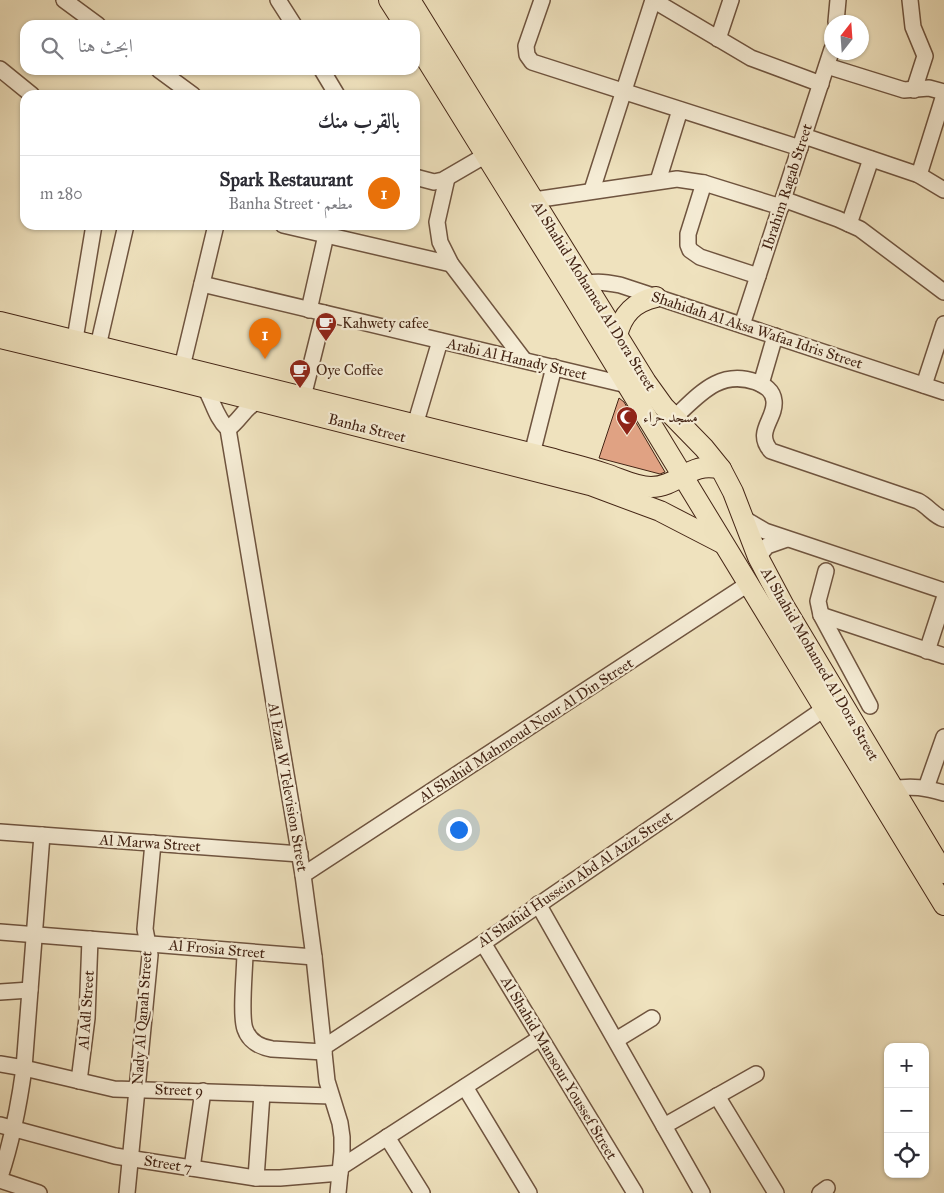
<!DOCTYPE html>
<html lang="ar">
<meta charset="utf-8">
<style>
:root{--surface:#fff;--page:#f7f7f7;--text:#2b2b33;--muted:#7c7c81;--line:#e1e1e2;--accent:#8f2418}
body{margin:0;font-family:"IM FELL Great Primer",Amiri,serif;background:var(--page);color:var(--text);direction:rtl}
.controls{position:absolute;right:15px;bottom:15px;display:grid;overflow:hidden;border-radius:10px;box-shadow:0 1px 4px #0004}
.controls button{width:45px;height:45px;display:grid;place-items:center;padding:0;border:0;border-bottom:1px solid var(--line);background:var(--surface);color:var(--text);font:25px sans-serif}
.compass{position:absolute;left:824px;top:15px;width:45px;height:45px;border-radius:50%;background:var(--surface);box-shadow:0 1px 4px #0004;rotate:17deg}
.you{position:absolute;left:458px;top:829px;width:18px;height:18px;margin:-12px;border:4px solid #fff;border-radius:50%;background:#1a73e8;box-shadow:0 0 0 8px #1a73e833}
.badge{display:grid;place-items:center;width:32px;height:32px;border-radius:50%;background:var(--accent);color:#fff;font-size:16px;font-weight:700}
.pin{position:absolute;translate:-50% -41px;filter:drop-shadow(0 1px 2px #0008)}
.pin::after{content:'';position:absolute;top:26px;width:18px;height:15px;background:inherit;clip-path:polygon(0 0,100% 0,50% 100%)}
.list{margin:0;padding:0;list-style:none}
h2{display:flex;justify-content:space-between;align-items:center;height:65px;margin:0;padding:0 20px;font-size:21px}
h2 small{font-size:16px;font-weight:400;color:var(--muted)}
.list li{display:grid;grid-template-columns:32px 1fr auto;gap:15px;align-items:center;box-sizing:border-box;height:75px;padding:0 20px;border-top:1px solid var(--line)}
.list b{display:block;font-size:19px;white-space:nowrap}
.list p{margin:0;font-size:16px;white-space:nowrap;color:var(--muted)}
.list em{font-size:16px;font-style:normal;color:var(--muted)}
.icon{flex:none;width:28px;height:28px;fill:none;stroke:currentColor;stroke-width:2;stroke-linecap:round;stroke-linejoin:round}
.map{position:relative;flex:none;width:944px;height:1193px;overflow:hidden;direction:ltr}
.search{position:absolute;background:var(--surface);box-shadow:0 1px 4px #0004;left:20px;top:20px;width:400px;height:55px;display:flex;align-items:center;gap:12px;box-sizing:border-box;padding:0 18px;border-radius:15px;color:var(--muted);font-size:19px}
.panel{position:absolute;background:var(--surface);box-shadow:0 1px 4px #0004;left:20px;top:90px;width:400px;height:140px;border-radius:15px;direction:rtl}
.map>svg:first-child{display:block}
.building{fill:#e0a283;stroke:#442515}
.lines{fill:none;stroke-linecap:round;stroke-linejoin:round}
.minor-casing{stroke:#6f543f;stroke-width:18}
.major-casing{stroke:#442515;stroke-width:22}
.minor{stroke:#f5ecd5;stroke-width:15}
.major{stroke:#efe2be;stroke-width:20}
.labels{text-anchor:middle;dominant-baseline:central;stroke-width:4.5;stroke-linejoin:round;paint-order:stroke}
.street-label{font-size:15px;fill:#442515;stroke:#f5ecd5}
.poi-label{font-size:15px;fill:#442515;stroke:#f5ecd5;text-anchor:start}
</style>
<div class="map">
<svg width="944" height="1193" viewBox="0 0 944 1193">
<rect width="100%" height="100%" fill="#efe2be"/>
<filter id="stains"><feTurbulence type="fractalNoise" baseFrequency=".004" numOctaves="4"/><feColorMatrix values="0 0 0 0 .2 0 0 0 0 .09 0 0 0 0 .02 0 0 0 .5 -.17"/></filter>
<radialGradient id="worn" r=".72"><stop offset=".6" stop-color="#630" stop-opacity="0"/><stop offset="1" stop-color="#630" stop-opacity=".3"/></radialGradient>
<path class="building" d="M619,398L624,402L665,472L660,474L599,458Z"/>
<g class="lines">
<g class="minor-casing">
<g id="minor">
<path d="M64,0L98,25"/>
<path d="M278,0L294,25"/>
<path d="M542,0L526,46L527,55L532,62L800,148"/>
<path d="M653,0L751,58L821,84"/>
<path d="M910,0L913,27L925,56L914,90"/>
<path d="M836,22L838,0"/>
<path d="M718,39L731,0"/>
<path d="M827,66L904,90L929,88L944,92"/>
<path d="M0,69L32,95"/>
<path d="M159,70L193,95"/>
<path d="M322,70L337,95"/>
<path d="M804,136L919,175L944,190"/>
<path d="M919,175L944,95"/>
<path d="M415,177L434,182L443,180L486,155"/>
<path d="M447,178L437,222L440,242L451,264L524,360"/>
<path d="M658,181L680,110"/>
<path d="M704,183L688,234V245L690,250L700,257L758,276"/>
<path d="M592,190L653,0"/>
<path d="M783,199L838,219L860,229L944,292"/>
<path d="M534,200L677,179L704,183L781,207"/>
<path d="M849,224L871,159"/>
<path d="M283,225L451,264"/>
<path d="M202,284L627,385"/>
<path d="M578,287C591,280 605,282 620,285L944,392"/>
<path d="M309,310L326,235"/>
<path d="M742,325L832,49"/>
<path d="M73,351L94,225"/>
<path d="M96,355L126,225"/>
<path d="M182,367L216,225"/>
<path d="M761,384L775,336"/>
<path d="M924,385L944,324"/>
<path d="M205,388C213,401 216,418 228,429L303,875L314,957L327,1081L340,1123L342,1137V1152L338,1193"/>
<path d="M303,397L324,313"/>
<path d="M674,418C699,395 719,369 756,382C765,386 773,390 774,401C776,419 754,432 771,451L918,501C928,506 934,516 944,519"/>
<path d="M415,425L440,341"/>
<path d="M228,429C240,420 244,409 257,401"/>
<path d="M532,454L554,367"/>
<path d="M743,518L765,531L944,591"/>
<path d="M758,557L767,546L787,539"/>
<path d="M826,571L818,601L821,615L870,706"/>
<path d="M821,615L944,656"/>
<path d="M927,651L944,599"/>
<path d="M926,788L944,737"/>
<path d="M893,789C912,785 926,788 944,793"/>
<path d="M0,832L300,854"/>
<path d="M303,875L748,584"/>
<path d="M538,904L702,1193"/>
<path d="M0,932L314,957"/>
<path d="M483,943L635,1193"/>
<path d="M245,952C245,969 240,1015 245,1029C249,1041 260,1047 272,1049L324,1052"/>
<path d="M0,992L30,990"/>
<path d="M616,1040L652,1018"/>
<path d="M324,1047L483,943L824,709"/>
<path d="M0,1064L24,1068L114,1089L331,1096"/>
<path d="M79,1081L87,1018L90,939"/>
<path d="M465,1087L529,1193"/>
<path d="M717,1096L776,1193"/>
<path d="M0,1125L115,1156L256,1178H280L340,1173"/>
<path d="M664,1126L756,1074"/>
<path d="M387,1137L422,1193"/>
<path d="M341,1167L540,1038"/>
<path d="M192,1168L203,1091"/>
<path d="M0,1177C12,1141 19,1105 24,1068L42,835"/>
<path d="M256,1178L262,1094"/>
<path d="M0,1180L39,1193"/>
<path d="M127,1193L150,955L145,929L153,843"/>
<path d="M820,1193L827,1188"/>
</g>
</g>
<g class="major-casing">
<g id="major">
<path d="M389,0L405,25"/>
<path d="M410,0L646,382L664,407L704,448L721,469L733,492L758,557L784,606L944,873"/>
<path d="M415,41L570,291L944,905"/>
<path d="M0,322L554,459C571,464 589,468 606,474C621,479 636,487 651,487C679,487 690,460 721,469"/>
<path d="M617,336C622,314 634,302 656,297"/>
<path d="M0,338L167,378L590,485L660,511L722,543"/>
</g>
</g>
<use href="#minor" class="minor"/>
<use href="#major" class="major"/>
</g>
<defs>
<g id="cafe-pin" transform="scale(1.125)"><path d="M0 17L-7.5 6A9.5 9.5 0 1 1 7.5 6Z" fill="#8f2418" stroke="#f5ecd5"/><path d="M-5.5-4.5H6V0H3Q3 3.5 0 3.5H-2.5Q-5.5 3.5-5.5 0ZM3-3.2v2h1.7v-2ZM-6 4.5H4V6H-6Z" fill="#fff"/></g>
<g id="mosque-pin" transform="scale(1.125)"><path d="M0 17L-7.5 6A9.5 9.5 0 1 1 7.5 6Z" fill="#8f2418" stroke="#f5ecd5"/><path d="M3.5-4.9A6 6 0 1 0 3.5 4.9A5 5 0 1 1 3.5-4.9Z" fill="#fff"/></g>
</defs>
<g fill-rule="evenodd">
<use href="#cafe-pin" x="326" y="323"/>
<use href="#cafe-pin" x="300" y="370"/>
<use href="#mosque-pin" x="627" y="417"/>
</g>
<g class="labels">
<g class="street-label">
<text transform="translate(787 187) rotate(-72)">Ibrahim Ragab Street</text>
<text transform="translate(594 296) rotate(58)">Al Shahid Mohamed Al Dora Street</text>
<text transform="translate(757 330) rotate(18)">Shahidah Al Aksa Wafaa Idris Street</text>
<text transform="translate(517 359) rotate(13)">Arabi Al Hanady Street</text>
<text transform="translate(367 428) rotate(14)">Banha Street</text>
<text transform="translate(820 664) rotate(60)">Al Shahid Mohamed Al Dora Street</text>
<text transform="translate(526 730) rotate(-33)">Al Shahid Mahmoud Nour Al Din Street</text>
<text transform="translate(288 787) rotate(80)">Al Ezaa W Television Street</text>
<text transform="translate(150 843) rotate(4)">Al Marwa Street</text>
<text transform="translate(575 879) rotate(-34)">Al Shahid Hussein Abd Al Aziz Street</text>
<text transform="translate(217 949) rotate(5)">Al Frosia Street</text>
<text transform="translate(86 1010) rotate(-86)">Al Adl Street</text>
<text transform="translate(142 1018) rotate(-86)">Nady Al Qanah Street</text>
<text transform="translate(559 1068) rotate(59)">Al Shahid Mansour Youssef Street</text>
<text transform="translate(179 1090) rotate(2)">Street 9</text>
<text transform="translate(168 1164) rotate(9)">Street 7</text>
</g>
<g class="poi-label">
<text x="342" y="323">Kahwety cafee</text>
<text x="316" y="370">Oye Coffee</text>
<text x="643" y="417">مسجد حراء</text>
</g>
</g>
<rect width="100%" height="100%" filter="url(#stains)"/>
<rect width="100%" height="100%" fill="url(#worn)"/>
</svg>
<div class="controls">
<button>+</button>
<button>−</button>
<button><svg class="icon" aria-label="locate" viewBox="0 0 24 24"><circle cx="12" cy="12" r="6"/><path d="M12 2v4M12 18v4M2 12h4M18 12h4"/></svg></button>
</div>
<svg class="compass" viewBox="-18 -18 36 36"><path d="M0-13l5 13h-10z" fill="#e53935"/><path d="M0 13l5-13h-10z" fill="#7c7c81"/></svg>
<div class="you"></div>
<div class="pin badge" style="left:265px;top:359px;background:#e8710a">1</div>
<div class="search"><svg class="icon" aria-label="search" viewBox="0 0 24 24"><circle cx="10" cy="10" r="6"/><path d="M15 15l6 6"/></svg>ابحث هنا</div>
<section class="panel">
<h2>بالقرب منك<small></small></h2>
<ul class="list">
<li><span class="badge" style="background:#e8710a">1</span><div><b>Spark Restaurant</b><p>مطعم · Banha Street</p></div><em>280 m</em></li>
</ul>
</section>
</div>
